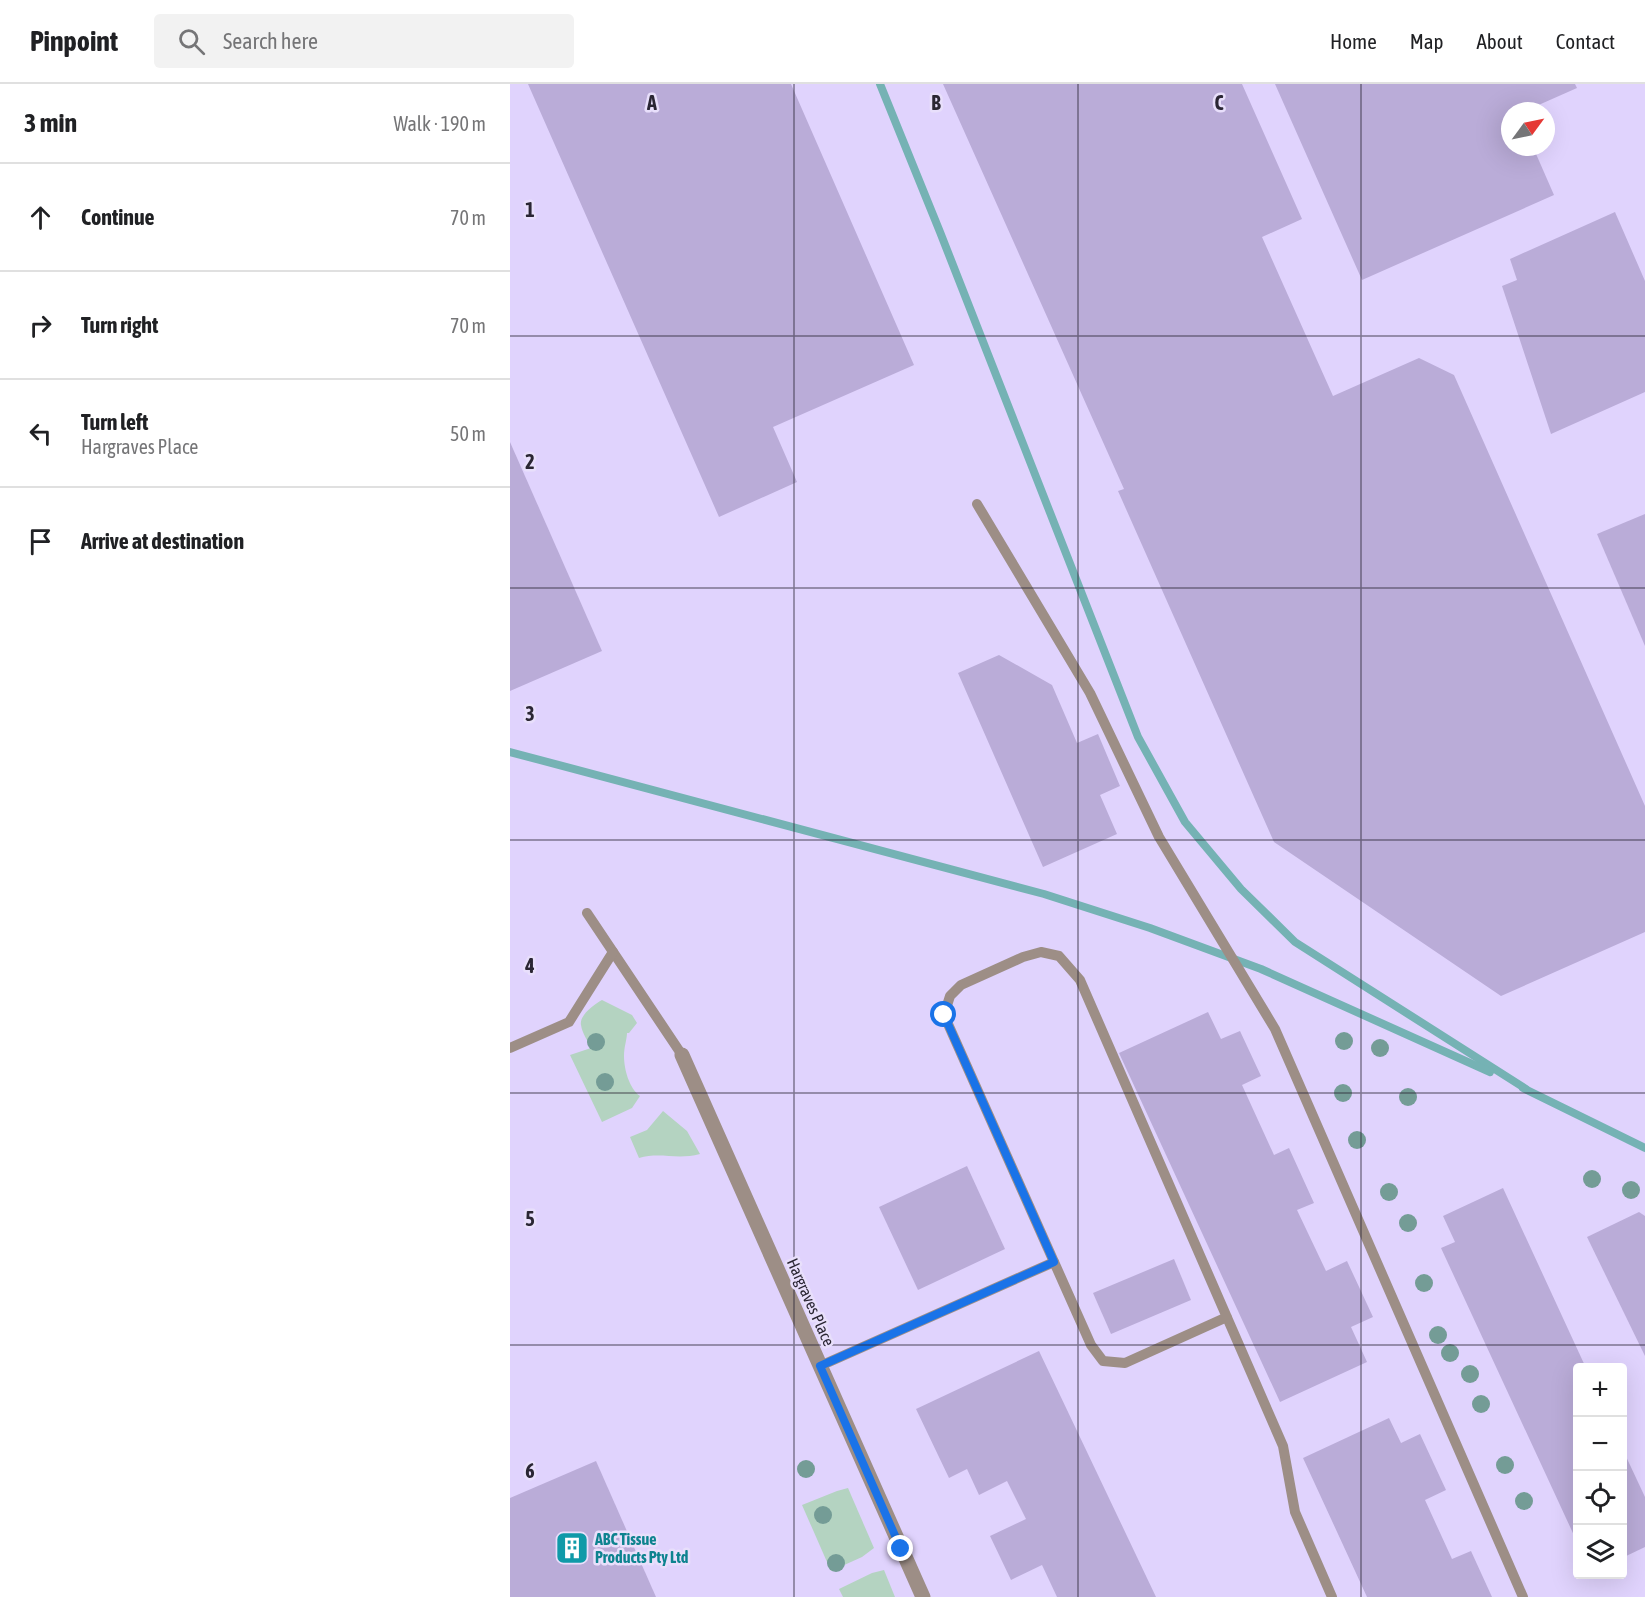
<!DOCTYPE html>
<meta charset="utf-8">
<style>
:root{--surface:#fff;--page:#f2f2f2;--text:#202124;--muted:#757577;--line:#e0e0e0}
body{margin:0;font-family:"Asap Condensed",sans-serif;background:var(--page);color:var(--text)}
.controls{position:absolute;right:18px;bottom:18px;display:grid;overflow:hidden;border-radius:6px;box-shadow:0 6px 24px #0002}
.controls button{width:54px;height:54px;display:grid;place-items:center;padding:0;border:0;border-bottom:2px solid var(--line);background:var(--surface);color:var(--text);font:30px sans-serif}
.compass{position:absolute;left:991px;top:18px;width:54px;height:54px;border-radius:50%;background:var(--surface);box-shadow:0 6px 24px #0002;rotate:57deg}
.stop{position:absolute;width:18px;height:18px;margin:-14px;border:4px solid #1a73e8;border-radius:50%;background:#fff}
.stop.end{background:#1a73e8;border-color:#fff;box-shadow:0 2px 6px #0008}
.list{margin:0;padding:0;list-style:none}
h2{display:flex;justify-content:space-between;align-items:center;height:78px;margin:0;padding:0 24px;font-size:26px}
h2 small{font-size:20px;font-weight:400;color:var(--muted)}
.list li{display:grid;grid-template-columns:39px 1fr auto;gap:18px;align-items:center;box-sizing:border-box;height:108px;padding:0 24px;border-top:2px solid var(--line)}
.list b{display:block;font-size:22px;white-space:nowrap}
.list p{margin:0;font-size:20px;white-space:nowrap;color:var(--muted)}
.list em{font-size:20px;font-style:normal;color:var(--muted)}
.icon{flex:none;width:33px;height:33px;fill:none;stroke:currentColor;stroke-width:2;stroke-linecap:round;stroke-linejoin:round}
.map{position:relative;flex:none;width:1135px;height:1513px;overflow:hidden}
header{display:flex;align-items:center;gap:36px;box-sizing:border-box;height:84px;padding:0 30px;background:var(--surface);border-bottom:2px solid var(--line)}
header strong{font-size:28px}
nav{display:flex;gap:33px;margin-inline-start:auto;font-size:21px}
.search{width:420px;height:54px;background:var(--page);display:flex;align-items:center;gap:15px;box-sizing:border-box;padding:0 21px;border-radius:6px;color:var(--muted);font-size:22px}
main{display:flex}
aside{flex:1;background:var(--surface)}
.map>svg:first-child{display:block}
.built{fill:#e0d3fd;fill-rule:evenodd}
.green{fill:#b4d3c1}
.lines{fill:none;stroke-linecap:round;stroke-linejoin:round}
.stream{stroke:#75b2b4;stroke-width:8}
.building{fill:#baacd8}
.lane{stroke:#9d8e86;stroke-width:10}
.street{stroke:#9d8e86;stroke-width:15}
.tree{fill:#749c96}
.route{stroke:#1a73e8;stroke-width:8}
.grid{fill:none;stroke:#2a2633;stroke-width:1.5;stroke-opacity:0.55}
.labels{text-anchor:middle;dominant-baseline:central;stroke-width:5;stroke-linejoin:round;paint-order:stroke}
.street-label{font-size:16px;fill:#2a2633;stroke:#e8dffb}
.culture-label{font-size:16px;font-weight:bold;fill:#0d838f;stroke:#e8dffb;text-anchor:start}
.grid-label{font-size:20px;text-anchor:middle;font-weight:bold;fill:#2a2633;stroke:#e8dffb;stroke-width:5;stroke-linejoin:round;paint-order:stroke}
</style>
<header>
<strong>Pinpoint</strong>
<div class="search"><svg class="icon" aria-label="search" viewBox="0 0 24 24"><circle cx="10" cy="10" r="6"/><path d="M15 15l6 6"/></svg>Search here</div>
<nav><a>Home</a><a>Map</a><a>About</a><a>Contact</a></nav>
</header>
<main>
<aside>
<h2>3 min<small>Walk · 190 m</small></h2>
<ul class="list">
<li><svg class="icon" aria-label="ahead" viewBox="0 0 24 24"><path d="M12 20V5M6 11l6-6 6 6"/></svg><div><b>Continue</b></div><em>70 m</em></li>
<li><svg class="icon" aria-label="right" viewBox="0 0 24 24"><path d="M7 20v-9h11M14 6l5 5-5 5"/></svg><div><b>Turn right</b></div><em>70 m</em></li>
<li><svg class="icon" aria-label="left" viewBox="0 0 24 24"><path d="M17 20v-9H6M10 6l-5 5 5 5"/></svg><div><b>Turn left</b><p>Hargraves Place</p></div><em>50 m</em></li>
<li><svg class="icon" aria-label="arrive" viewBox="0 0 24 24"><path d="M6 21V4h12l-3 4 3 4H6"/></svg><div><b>Arrive at destination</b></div></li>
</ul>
</aside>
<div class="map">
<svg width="1135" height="1513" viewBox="0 0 1135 1513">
<rect width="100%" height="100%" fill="#e8dffb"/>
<path class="built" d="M0,0H1135V1513H0ZM1000,27H1036V63H1000ZM1068,1284H1112V1490H1068Z"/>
<g class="green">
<path d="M92,916L122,931L127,939L119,949H117C117,955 114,963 114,972C114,985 119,1004 130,1012L122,1024L92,1038L60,971L81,964C78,957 72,949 71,941C69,931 85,920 92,916Z"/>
<path d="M153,1027L177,1047L190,1070C167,1076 150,1068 129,1074L120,1053L137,1046Z"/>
<path d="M338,1404L364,1464L352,1473L321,1487L292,1421L327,1407Z"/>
<path d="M374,1486L385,1513H333L329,1505L362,1489Z"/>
</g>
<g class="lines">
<g class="stream">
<path d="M370,0L430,148L628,653L675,738L731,805L785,858L1016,1005"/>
<path d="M0,668L534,810L640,844L751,885L980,988"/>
<path d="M1013,1004L1135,1064"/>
</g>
</g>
<g class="building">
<path d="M18,0H281L404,281L263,343L287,398L209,433Z"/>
<path d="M433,0H732L792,135L752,153L823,312L909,274L944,291L1135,722V848L991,912L764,758L608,407L614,405Z"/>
<path d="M765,0H1065L1067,4L1015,27H1000V63H1023L1044,111L852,196Z"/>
<path d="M1105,128L1135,197V308L1041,350L992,202L1007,196L1000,175Z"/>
<path d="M0,358L92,567L0,607Z"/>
<path d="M1135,430V562L1087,450Z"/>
<path d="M489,571L542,601L567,659L588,650L610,702L590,711L607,750L533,783L448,589Z"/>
<path d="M698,928L711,955L730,947L751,992L732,1001L764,1071L779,1064L804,1119L787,1126L816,1187L837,1177L863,1233L841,1243L857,1278L770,1318L609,969Z"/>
<path d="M457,1082L495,1165L408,1206L369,1123Z"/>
<path d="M993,1104L1076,1284H1068V1460L931,1164L945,1158L933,1132Z"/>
<path d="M1129,1128L1135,1132V1272L1077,1153Z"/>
<path d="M664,1175L681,1216L601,1250L583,1209Z"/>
<path d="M529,1267L646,1513H547L532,1481L501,1496L480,1452L516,1435L497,1397L469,1411L457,1385L439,1394L406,1325Z"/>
<path d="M879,1334L891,1359L910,1350L936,1406L915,1416L942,1475L961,1467L982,1513H857L793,1374Z"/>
<path d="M1112,1364L1135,1413V1463L1112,1474Z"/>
<path d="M86,1377L146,1513H0V1414Z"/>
</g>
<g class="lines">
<g class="lane">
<path d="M467,420L580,609L649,753L765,945L1013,1513"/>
<path d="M77,829L172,971"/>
<path d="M0,964L59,938L103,868"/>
<path d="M717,1233L615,1279L593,1277L581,1261L434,931L440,912L451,901L513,873L531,868L549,872L570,896L773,1362L785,1428L822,1513"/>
<path d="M310,1282L544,1178"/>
</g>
<path class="street" d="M172,971L413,1513"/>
</g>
<g class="tree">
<circle cx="834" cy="957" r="9"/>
<circle cx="86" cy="958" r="9"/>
<circle cx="870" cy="964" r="9"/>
<circle cx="95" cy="998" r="9"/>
<circle cx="833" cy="1009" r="9"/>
<circle cx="898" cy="1013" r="9"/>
<circle cx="847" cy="1056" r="9"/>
<circle cx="1082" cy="1095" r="9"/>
<circle cx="1121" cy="1106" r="9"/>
<circle cx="879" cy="1108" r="9"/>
<circle cx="898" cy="1139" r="9"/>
<circle cx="914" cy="1199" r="9"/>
<circle cx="928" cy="1251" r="9"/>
<circle cx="940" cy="1269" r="9"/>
<circle cx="960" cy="1290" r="9"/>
<circle cx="971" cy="1320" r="9"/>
<circle cx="995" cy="1381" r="9"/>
<circle cx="296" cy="1385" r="9"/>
<circle cx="1014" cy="1417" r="9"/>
<circle cx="313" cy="1431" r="9"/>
<circle cx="326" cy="1479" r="9"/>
</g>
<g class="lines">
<path class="route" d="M391,1465L310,1282L544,1178L434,931"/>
</g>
<path class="grid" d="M284,0V1513M568,0V1513M851,0V1513M0,252H1135M0,504H1135M0,756H1135M0,1009H1135M0,1261H1135"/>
<defs>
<g id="building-square" transform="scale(1.725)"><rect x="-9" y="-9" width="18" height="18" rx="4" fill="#0f9aa8" stroke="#e8dffb"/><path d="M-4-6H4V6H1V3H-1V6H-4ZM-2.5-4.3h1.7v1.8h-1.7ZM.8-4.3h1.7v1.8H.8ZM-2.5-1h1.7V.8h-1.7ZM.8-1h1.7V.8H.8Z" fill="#fff"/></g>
</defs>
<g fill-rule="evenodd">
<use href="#building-square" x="62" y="1464"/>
</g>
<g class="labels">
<g class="street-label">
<text transform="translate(301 1218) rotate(66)">Hargraves Place</text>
</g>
<g class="culture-label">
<text x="85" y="1455">ABC Tissue<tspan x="85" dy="18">Products Pty Ltd</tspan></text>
</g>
</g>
<g class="grid-label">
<text x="142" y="26">A</text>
<text x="426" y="26">B</text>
<text x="709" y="26">C</text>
<text x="20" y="133">1</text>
<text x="20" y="385">2</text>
<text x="20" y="637">3</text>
<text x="20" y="889">4</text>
<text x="20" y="1142">5</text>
<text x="20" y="1394">6</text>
</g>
</svg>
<div class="controls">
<button>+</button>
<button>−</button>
<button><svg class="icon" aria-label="locate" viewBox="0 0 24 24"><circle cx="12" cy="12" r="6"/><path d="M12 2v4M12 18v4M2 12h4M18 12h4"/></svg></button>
<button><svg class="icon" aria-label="layers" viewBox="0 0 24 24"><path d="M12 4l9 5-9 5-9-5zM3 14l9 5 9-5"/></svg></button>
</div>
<svg class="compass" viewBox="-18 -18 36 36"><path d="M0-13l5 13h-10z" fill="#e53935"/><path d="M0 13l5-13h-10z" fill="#757577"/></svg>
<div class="stop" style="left:434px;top:931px"></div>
<div class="stop end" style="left:391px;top:1465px"></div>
</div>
</main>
